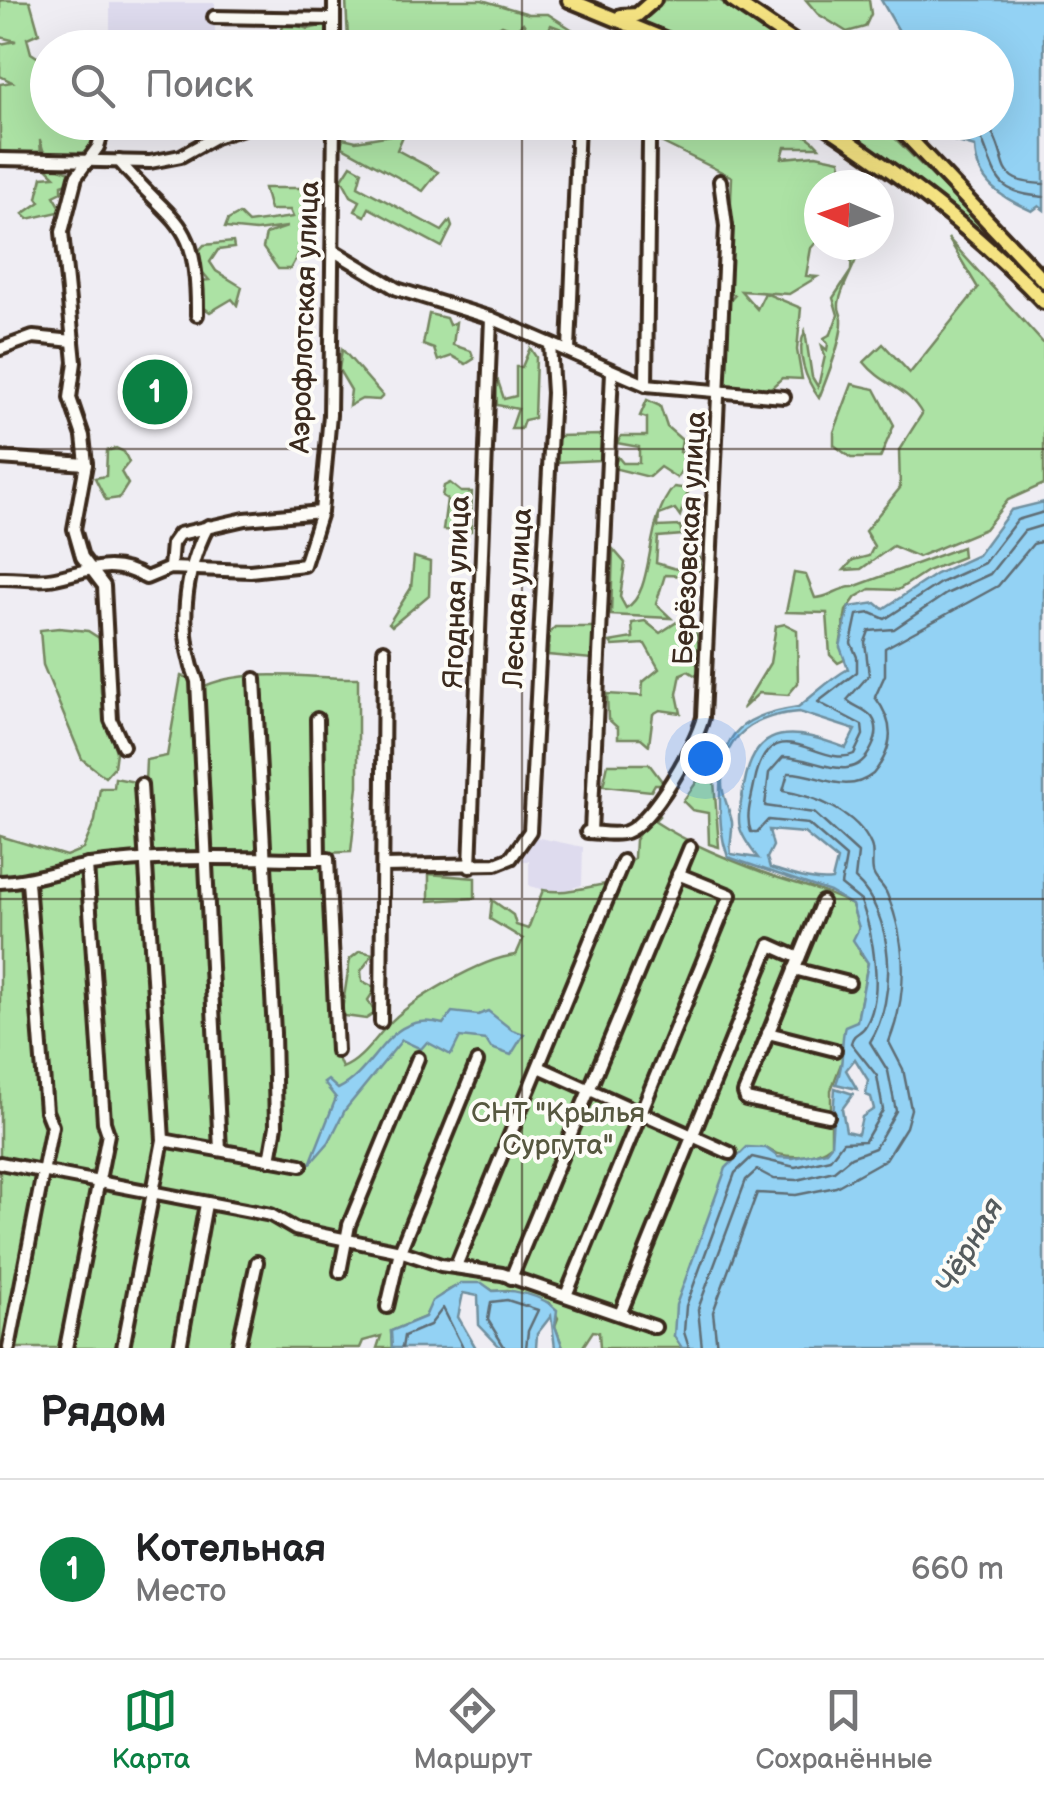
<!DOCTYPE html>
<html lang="ru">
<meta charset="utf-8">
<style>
:root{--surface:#fff;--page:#f6f6f6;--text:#202124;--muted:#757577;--line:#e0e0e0;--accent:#0b8043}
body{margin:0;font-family:"Balsamiq Sans",sans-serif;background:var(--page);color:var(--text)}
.compass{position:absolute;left:804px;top:170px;width:90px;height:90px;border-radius:50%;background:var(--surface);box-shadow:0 10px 40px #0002;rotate:272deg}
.you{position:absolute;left:705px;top:758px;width:35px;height:35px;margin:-25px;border:8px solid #fff;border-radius:50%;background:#1a73e8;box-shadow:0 0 0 15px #1a73e833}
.badge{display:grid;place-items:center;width:65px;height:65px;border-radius:50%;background:var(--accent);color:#fff;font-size:32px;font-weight:700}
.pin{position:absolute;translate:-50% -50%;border:5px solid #fff;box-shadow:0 2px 10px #0006}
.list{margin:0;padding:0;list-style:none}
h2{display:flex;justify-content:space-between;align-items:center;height:130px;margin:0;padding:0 40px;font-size:42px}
h2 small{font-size:32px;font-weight:400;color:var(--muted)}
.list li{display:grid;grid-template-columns:65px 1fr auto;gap:30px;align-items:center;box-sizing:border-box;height:180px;padding:0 40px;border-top:2px solid var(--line)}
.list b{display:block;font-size:38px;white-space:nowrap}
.list p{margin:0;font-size:32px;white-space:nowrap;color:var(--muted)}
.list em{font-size:32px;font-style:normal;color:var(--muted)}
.icon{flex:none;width:55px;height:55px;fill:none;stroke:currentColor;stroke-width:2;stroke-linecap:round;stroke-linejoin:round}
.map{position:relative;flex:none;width:1044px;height:1348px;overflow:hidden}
.search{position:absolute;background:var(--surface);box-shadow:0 10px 40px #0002;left:30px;right:30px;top:30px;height:110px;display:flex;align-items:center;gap:25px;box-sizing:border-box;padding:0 35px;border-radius:55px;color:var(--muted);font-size:38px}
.sheet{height:310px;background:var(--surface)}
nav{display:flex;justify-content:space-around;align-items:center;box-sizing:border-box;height:140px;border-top:2px solid var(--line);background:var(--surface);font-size:28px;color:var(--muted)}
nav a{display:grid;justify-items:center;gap:5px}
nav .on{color:var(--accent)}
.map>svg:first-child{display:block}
.built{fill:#dedbee}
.green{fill:#ace2a4;stroke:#748661;stroke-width:2.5}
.water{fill:#93d2f4;stroke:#708f9e;stroke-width:2.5;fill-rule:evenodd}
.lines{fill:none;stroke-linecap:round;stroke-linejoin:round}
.shore{stroke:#5e6d74;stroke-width:2.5}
.minor-casing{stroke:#3b2a1e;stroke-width:18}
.major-casing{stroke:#3b2a1e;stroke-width:20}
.minor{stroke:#fdfcf7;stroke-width:10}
.major{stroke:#f5e382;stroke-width:12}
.grid{fill:none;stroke:#3b2a1e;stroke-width:2.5;stroke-opacity:0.55}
.labels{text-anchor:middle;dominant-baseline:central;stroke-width:8;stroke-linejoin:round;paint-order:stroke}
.street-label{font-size:28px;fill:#3b2a1e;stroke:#fdfcf7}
.park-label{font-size:28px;fill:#575840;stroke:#fdfcf7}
.water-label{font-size:30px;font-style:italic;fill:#555c5e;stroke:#fdfcf7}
</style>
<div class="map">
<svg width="1044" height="1348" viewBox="0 0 1044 1348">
<rect width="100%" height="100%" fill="#efedf3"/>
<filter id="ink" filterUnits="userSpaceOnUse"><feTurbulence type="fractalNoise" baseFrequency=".01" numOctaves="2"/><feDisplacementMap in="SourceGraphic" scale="20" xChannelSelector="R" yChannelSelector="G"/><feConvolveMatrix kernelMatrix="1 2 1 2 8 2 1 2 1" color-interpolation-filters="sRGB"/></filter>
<g filter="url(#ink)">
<g class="built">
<path d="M110,3H215V47L110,48Z"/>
<path d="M530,836L583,847L582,885L557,893L529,886V861H523V846L530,845Z"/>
</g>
<g class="green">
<path d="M0,0L30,1L39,33L27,38L31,53L43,61L48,122L102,123V132L87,157L44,153L40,140L41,154L0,156V84L12,82L0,76V44L16,41L0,37Z"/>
<path d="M346,0H482L529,14H548L590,41L612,47H585L581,41H569L570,32L551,25L547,33L527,29L523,23L515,30L502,25L488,34L462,33L438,40L442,47H344L348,40Z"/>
<path d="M660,0H719L789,47H726L688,35L681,38L642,21Z"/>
<path d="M806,0H869L871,14L865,27L847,32L818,14Z"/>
<path d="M285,22L308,29L329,24L328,47L274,48Z"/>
<path d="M622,123C670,123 789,108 819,147H785L782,158L816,155L840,160L842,172L855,178L843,185H819V239L811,248L806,276L817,277L789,294L741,291L757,309L765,293L801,308L797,350L802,379L782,378L771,388L729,389L724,379L727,304L735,295L727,292L732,177Z"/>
<path d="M833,123H880L1009,253L1044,296L965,222Z"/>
<path d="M397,134L403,136L397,150L438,172L423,191L341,146L343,138L356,141Z"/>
<path d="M351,165L362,171L358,186L442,231L450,221L452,227L442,247L369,208L365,216L355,211L360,201L351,196L342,179Z"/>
<path d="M54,166L73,173L71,182L62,185V192L54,196L63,211L28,219L23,214L40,202L37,198L42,177L55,176L47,168Z"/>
<path d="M264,188H309L321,201L315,225L290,269H278L263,248L266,234L287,227L256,231L225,228L228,220L239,214L248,223L293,217L290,210H270Z"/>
<path d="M948,238L1044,344V484L1008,500L985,529L918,557L893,546L861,569L844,570L853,560L869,556L874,546L865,531L900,488L899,450L922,414C908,387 883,386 864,362L883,344L910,373L978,288Z"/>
<path d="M233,242L234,248L218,250L210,262L216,271L242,287L237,305L232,299L210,312L203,307L201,281L209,280L199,268L196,254L204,245Z"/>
<path d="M852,245H861C857,264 840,288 839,304C838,311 841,311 842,319C843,339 826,380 819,398C806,380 795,353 805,331L812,377L818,387L825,356L822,346L827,350L828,344L824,338L831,334L838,315L833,298L851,271Z"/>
<path d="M429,314L446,318L449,325L456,322L453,345L471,351L474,359L466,364L452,356L438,361L434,349L423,345Z"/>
<path d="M530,348L536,357L534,418L524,420L521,429H511L518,409L497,405L496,383L498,381L504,399L516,396V367H522Z"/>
<path d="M342,349L383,396L379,400L362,399L349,406L351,390L339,370Z"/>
<path d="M852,384L875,389L894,425L880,458H851L834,445V432Z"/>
<path d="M647,400L660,406L667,427L682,440L680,452L687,455L690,477L683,468L677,478L660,467L649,477L613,468L618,457L623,463H639V447L617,443L621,436H647V418L640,416Z"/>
<path d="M601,435L600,460L557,462L558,436Z"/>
<path d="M116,448L124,452L129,462L121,472L128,484L119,498L106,500L95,478L106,476L107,451Z"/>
<path d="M450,483L461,492H472L471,531L443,530L447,499L442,496L444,486Z"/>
<path d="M674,487L689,489L680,516L675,509L659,515L658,527L680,526L682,535L658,537L656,563L676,569L691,567L698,552L700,569L691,576L665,575L656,604L671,618L611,615L613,549L625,563L620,597L626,608C656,592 643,521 674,487Z"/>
<path d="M962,547L963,557L927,571L898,590L870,589L856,597L846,611L840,647L848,658L838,663L830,655L827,613L786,612L794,573L806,575L815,598C830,598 838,587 853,587Z"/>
<path d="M414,557L430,562L429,595L392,626L389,623L411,588Z"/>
<path d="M645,621L660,633L677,622L695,628L702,655L694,658L699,668L696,676L688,671L681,674L677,694L681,713L660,710L653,714L649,745L641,738H618V728L608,719L607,694L642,696L643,682L659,669L645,644L613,646L610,642L633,638L632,623Z"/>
<path d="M785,624L797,630L798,683L788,695L759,693L742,709L770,663L776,626Z"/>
<path d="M555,627H596L593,644L597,651L592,659L548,655L549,633Z"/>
<path d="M59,628L88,631L99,638L101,692L116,752L114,767L105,777L82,759L43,665L40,630Z"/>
<path d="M181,676L194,679L195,691C239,665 308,679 358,678V786L351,852L324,853L334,1048L342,1068C360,1062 374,1040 387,1026C410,1000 483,958 516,955L523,939L490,919L492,900L513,915L516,925L528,929L543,890C565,895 591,885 615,883L634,858L635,840L654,811L659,816L654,821C689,844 730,860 770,875C798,885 825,890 852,905L859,928L860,954L868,962L857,1022L831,1090V1145C814,1159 783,1160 766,1148L674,1336L682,1348H600L599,1332L593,1331L582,1348H563L555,1326L558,1318L550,1303L508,1290L493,1291C468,1273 437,1291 425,1317L391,1331L392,1348H377L381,1336L363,1341L360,1348H0V836L66,856L83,849L95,821L100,788H114L115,778L145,784L146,760L167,756Z"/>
<path d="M608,764H649L664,784H655L651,791L603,786Z"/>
<path d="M703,773L712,775L714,781L719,847L709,844L708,813L692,810L683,801Z"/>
<path d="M429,874L475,878V898L429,901Z"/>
<path d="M360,951L373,954L361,971L362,981L376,988L368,1000L375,1013L366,1019L345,1016L342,1010L350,959Z"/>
</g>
<g class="water">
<path d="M881,0H1044V210L1039,206L1032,211C1002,198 976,183 975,147L947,139L934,123L996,122V48L898,47L894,40L899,31Z"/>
<path d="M1044,502V1348H682L674,1336L676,1305L726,1168L747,1147L766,1148L778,1157L793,1158L826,1151L831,1145L835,1088L853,1094L842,1109L846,1131L858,1134L862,1117L874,1109L871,1097L866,1095L868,1080L855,1059L846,1070L857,1089L836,1084C846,1057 839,1050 845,1026L857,1021L868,963L853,940L859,928L852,905L830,892L728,857C721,838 720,821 720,802C719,738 733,717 798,707C816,694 828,680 848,669L840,647L849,607L876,603L883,609L936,574L978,555L1011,510ZM799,712L855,730L846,748C795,729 755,721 744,786C737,824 734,827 758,858L731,854C729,844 733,833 732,822C730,810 722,796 722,784C721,736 755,715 799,712ZM769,830L804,833L837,860L832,880C813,883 788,873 770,868L767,858L773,846Z"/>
<path d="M488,1011L512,1030L524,1034L511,1055L491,1048L486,1040L460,1037L451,1055L427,1042L421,1049L402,1040L345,1110L329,1142L310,1164L336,1098L324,1083L328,1080L338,1089C378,1070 388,1008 443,1024L452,1012L478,1015Z"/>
<path d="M461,1283H482L493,1291C514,1289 542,1295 557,1310L555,1326L563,1348H555L551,1316L537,1334L536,1348H501L479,1325L478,1296L463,1293L458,1317L476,1348H392L391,1331L425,1317L432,1301Z"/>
</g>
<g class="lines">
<g class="shore">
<path d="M945,122L956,132L982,140C998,180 996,193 1044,197"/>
<path d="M974,122L993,134C1010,167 995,182 1044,184"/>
<path d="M402,1348L404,1336L430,1325L443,1308L463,1348"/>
<path d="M505,1348L488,1320L491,1302L507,1300L538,1310L528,1331L526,1348"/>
<path d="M689,1348L684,1332L686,1306L735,1173L752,1157L795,1167L830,1159L843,1142L865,1141L883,1110L877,1076L851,1043C854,1031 861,1035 866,1025C885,993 872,932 861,901L841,885L846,857L808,824L768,820L757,832H751C745,817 751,801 754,785C769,703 821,770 854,754L863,735L862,725L818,702L857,672V657L851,643L857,615L871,613L885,619L940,583L984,563L1017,520L1044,512"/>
<path d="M702,1348L698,1309L746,1180L757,1170L774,1179L797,1180L834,1171L851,1157L875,1148L896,1111L888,1071L870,1042C898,998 894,913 855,879L858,853L814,813L765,806L769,773L783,757C817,757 853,788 872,747C877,737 879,727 872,717C865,708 854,707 847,700L869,675L865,642L869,631L894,629L946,594L990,574L1024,531L1044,525"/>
<path d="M717,1348L713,1312L757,1193L796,1195L836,1187L886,1159L906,1127L911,1109L903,1069L889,1042C908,993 907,942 887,894C884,886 877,882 874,875C870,867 875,855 871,845C857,812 814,796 783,791L788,773C819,772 844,797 873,774C895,747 895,723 875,697L885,675V648L998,586L1033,544L1044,541"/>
</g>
<g class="minor-casing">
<g id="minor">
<path d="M334,0V48"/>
<path d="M214,17L334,19"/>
<path d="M105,122L98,147L76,177L62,232L75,362L70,398L83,436L86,464L74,529L82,557L104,586L111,720L123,746"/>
<path d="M269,122L334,125"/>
<path d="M0,159L150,162L181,156L215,137L262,122"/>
<path d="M119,161C175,228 198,216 197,315"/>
<path d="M334,251L397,289L491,318L646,385L784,397"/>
<path d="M0,349L33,337L73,341"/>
<path d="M569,350L578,122"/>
<path d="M646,385L649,143"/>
<path d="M0,458L86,464"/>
<path d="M208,526C184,572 177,632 197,681L220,1150"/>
<path d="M170,568L172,544L179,534L245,519L321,512"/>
<path d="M0,578C18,577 37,582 55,578C91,570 112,558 146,578L170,568L250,571L304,565L321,512L330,415L334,122"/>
<path d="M255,679L274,1033L276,1126L270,1160"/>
<path d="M317,719L319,859"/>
<path d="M587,832C597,832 616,836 626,832C652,823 697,743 703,717L726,226L720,181"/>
<path d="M591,832L612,372"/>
<path d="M383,866L496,864L511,858L530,831L553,393L550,344"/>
<path d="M470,867L491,318"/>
<path d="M0,882C32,881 59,870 90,865C168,854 249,859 328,859L337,1051"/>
<path d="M822,902L744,1093L746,1099L828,1116"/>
<path d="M794,969L849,983"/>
<path d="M381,1022L384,650"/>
<path d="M768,1033L835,1050"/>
<path d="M539,1067L730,1153"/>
<path d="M163,1140L301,1165"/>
<path d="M0,1163L271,1215L295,1229L400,1251L441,1265L502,1274L655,1327"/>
<path d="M456,1266L623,861"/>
<path d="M340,1272L349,1225L418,1058"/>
<path d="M511,1278L690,847"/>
<path d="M567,1293L730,895L678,874"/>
<path d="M387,1307L400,1251L477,1062"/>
<path d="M621,1312L770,945L797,957"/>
<path d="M9,1348L52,1126L46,1111L28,882"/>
<path d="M66,1348L108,1134L104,1122L87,865"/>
<path d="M123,1348L163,1140L141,785"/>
<path d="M180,1348L206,1204"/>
<path d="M238,1348L257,1262"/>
</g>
</g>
<g class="major-casing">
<g id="major">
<path d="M569,0L686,48"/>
<path d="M732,0L803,48"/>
<path d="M621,16L637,15L654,0"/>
<path d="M820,122C901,175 977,232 1044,302"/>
<path d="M894,122L1044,281"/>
</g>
</g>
<use href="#minor" class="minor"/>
<use href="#major" class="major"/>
</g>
</g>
<path class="grid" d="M522,0V48M522,122V1348M0,449H1044M0,899H1044"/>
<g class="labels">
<g class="street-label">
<text transform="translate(305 317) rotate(-88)">Аэрофлотская улица</text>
<text transform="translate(690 538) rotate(-87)">Берёзовская улица</text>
<text transform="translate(457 592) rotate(-88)">Ягодная улица</text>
<text transform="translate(518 598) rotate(-87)">Лесная улица</text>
</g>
<g class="park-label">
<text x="558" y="1113">CНТ "Крылья<tspan x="558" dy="32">Сургута"</tspan></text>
</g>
<g class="water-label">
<text transform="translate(970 1246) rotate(-60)">Чёрная</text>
</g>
</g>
</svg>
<svg class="compass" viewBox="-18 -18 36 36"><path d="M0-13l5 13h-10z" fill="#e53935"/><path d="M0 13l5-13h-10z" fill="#757577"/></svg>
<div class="you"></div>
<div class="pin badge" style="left:155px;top:392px">1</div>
<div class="search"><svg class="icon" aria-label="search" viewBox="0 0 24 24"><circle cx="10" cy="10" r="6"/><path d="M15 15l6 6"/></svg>Поиск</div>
</div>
<section class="sheet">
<h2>Рядом<small></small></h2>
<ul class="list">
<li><span class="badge">1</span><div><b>Котельная</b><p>Место</p></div><em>660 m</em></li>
</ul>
</section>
<nav>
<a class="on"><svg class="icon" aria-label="map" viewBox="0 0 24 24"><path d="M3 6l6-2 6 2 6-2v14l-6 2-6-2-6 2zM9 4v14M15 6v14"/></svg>Карта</a>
<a><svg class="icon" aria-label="directions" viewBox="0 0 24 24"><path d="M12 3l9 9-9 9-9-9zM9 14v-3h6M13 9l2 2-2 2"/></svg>Маршрут</a>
<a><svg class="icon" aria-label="saved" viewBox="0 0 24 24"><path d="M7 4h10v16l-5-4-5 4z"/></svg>Сохранённые</a>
</nav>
